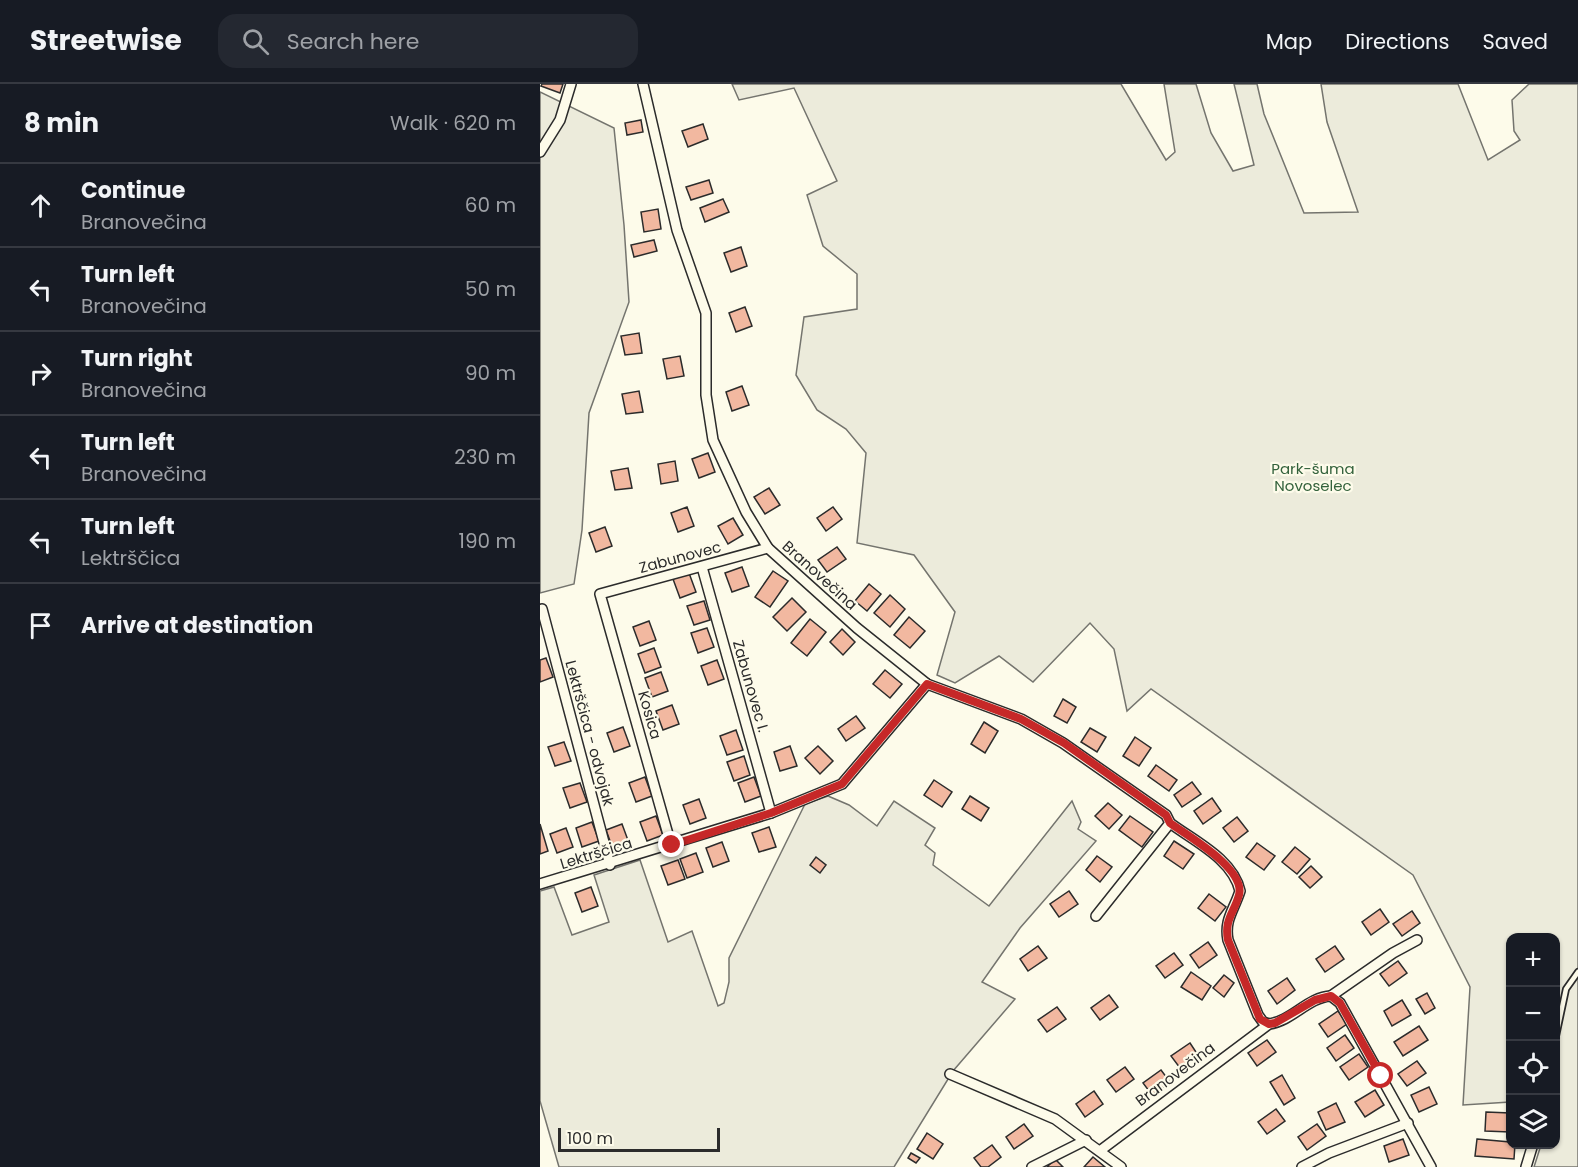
<!DOCTYPE html>
<meta charset="utf-8">
<style>
:root{--surface:#171b24;--page:#242831;--text:#f1f3f6;--muted:#9ea1a6;--line:#363941}
body{margin:0;font-family:Poppins,sans-serif;background:var(--page);color:var(--text)}
.controls{position:absolute;right:18px;bottom:18px;display:grid;overflow:hidden;border-radius:12px;box-shadow:0 2px 4px #0004}
.controls button{width:54px;height:54px;display:grid;place-items:center;padding:0;border:0;border-bottom:2px solid var(--line);background:var(--surface);color:var(--text);font:30px sans-serif}
.scale{position:absolute;left:18px;bottom:15px;width:162px;box-sizing:border-box;padding-left:6px;border:3px solid #2b2b2b;border-top:0;font-size:16px;line-height:21px;white-space:nowrap;color:#2b2b2b;-webkit-text-stroke:4px #fdfbea;paint-order:stroke}
.stop{position:absolute;width:18px;height:18px;margin:-14px;border:4px solid #c62828;border-radius:50%;background:#fff}
.stop.end{background:#c62828;border-color:#fff;box-shadow:0 2px 6px #0008}
.list{margin:0;padding:0;list-style:none}
h2{display:flex;justify-content:space-between;align-items:center;height:78px;margin:0;padding:0 24px;font-size:26px}
h2 small{font-size:20px;font-weight:400;color:var(--muted)}
.list li{display:grid;grid-template-columns:39px 1fr auto;gap:18px;align-items:center;box-sizing:border-box;height:84px;padding:0 24px;border-top:2px solid var(--line)}
.list b{display:block;font-size:22px;white-space:nowrap}
.list p{margin:0;font-size:20px;white-space:nowrap;color:var(--muted)}
.list em{font-size:20px;font-style:normal;color:var(--muted)}
.icon{flex:none;width:33px;height:33px;fill:none;stroke:currentColor;stroke-width:2;stroke-linecap:round;stroke-linejoin:round}
.map{position:relative;flex:none;width:1038px;height:1083px;overflow:hidden}
header{display:flex;align-items:center;gap:36px;box-sizing:border-box;height:84px;padding:0 30px;background:var(--surface);border-bottom:2px solid var(--line)}
header strong{font-size:28px}
nav{display:flex;gap:33px;margin-inline-start:auto;font-size:21px}
.search{width:420px;height:54px;background:var(--page);display:flex;align-items:center;gap:15px;box-sizing:border-box;padding:0 21px;border-radius:18px;color:var(--muted);font-size:22px}
main{display:flex}
aside{flex:1;background:var(--surface)}
.map>svg:first-child{display:block}
.green{fill:#ecebdb;stroke:#74746e;stroke-width:1.5}
.building{fill:#f2b8a0;stroke:#2b2b2b;stroke-width:1.5}
.lines{fill:none;stroke-linecap:round;stroke-linejoin:round}
.lane-casing{stroke:#2b2b2b;stroke-width:8}
.street-casing{stroke:#2b2b2b;stroke-width:12}
.lane{stroke:#fdfbea;stroke-width:4.5}
.street{stroke:#fdfbea;stroke-width:9}
.route{stroke:#c62828;stroke-width:8}
.labels{text-anchor:middle;dominant-baseline:central;stroke-width:4.5;stroke-linejoin:round;paint-order:stroke}
.park-label{font-size:15px;fill:#34623c;stroke:#fdfbea}
.street-label{font-size:15px;fill:#2b2b2b;stroke:#fdfbea}
</style>
<header>
<strong>Streetwise</strong>
<div class="search"><svg class="icon" aria-label="search" viewBox="0 0 24 24"><circle cx="10" cy="10" r="6"/><path d="M15 15l6 6"/></svg>Search here</div>
<nav><a>Map</a><a>Directions</a><a>Saved</a></nav>
</header>
<main>
<aside>
<h2>8 min<small>Walk · 620 m</small></h2>
<ul class="list">
<li><svg class="icon" aria-label="ahead" viewBox="0 0 24 24"><path d="M12 20V5M6 11l6-6 6 6"/></svg><div><b>Continue</b><p>Branovečina</p></div><em>60 m</em></li>
<li><svg class="icon" aria-label="left" viewBox="0 0 24 24"><path d="M17 20v-9H6M10 6l-5 5 5 5"/></svg><div><b>Turn left</b><p>Branovečina</p></div><em>50 m</em></li>
<li><svg class="icon" aria-label="right" viewBox="0 0 24 24"><path d="M7 20v-9h11M14 6l5 5-5 5"/></svg><div><b>Turn right</b><p>Branovečina</p></div><em>90 m</em></li>
<li><svg class="icon" aria-label="left" viewBox="0 0 24 24"><path d="M17 20v-9H6M10 6l-5 5 5 5"/></svg><div><b>Turn left</b><p>Branovečina</p></div><em>230 m</em></li>
<li><svg class="icon" aria-label="left" viewBox="0 0 24 24"><path d="M17 20v-9H6M10 6l-5 5 5 5"/></svg><div><b>Turn left</b><p>Lektrščica</p></div><em>190 m</em></li>
<li><svg class="icon" aria-label="arrive" viewBox="0 0 24 24"><path d="M6 21V4h12l-3 4 3 4H6"/></svg><div><b>Arrive at destination</b></div></li>
</ul>
</aside>
<div class="map">
<svg width="1038" height="1083" viewBox="0 0 1038 1083">
<rect width="100%" height="100%" fill="#fdfbea"/>
<g class="green">
<path d="M192,0H581L626,76L635,68L624,0H656L671,49L693,87L714,81L694,0H717L724,30L764,129L818,128L787,38L781,0H918L948,76L980,56L974,47L972,16L989,0H1038V1083H994L1001,1061L1016,1060V854H970V1018L923,1021L930,903L873,791L611,605L587,627L574,565L550,539L493,598L459,572L415,599L397,591L415,528L374,471L317,459L326,369L306,345L277,326L256,291L264,233L317,225V190L283,162L267,111L297,97L254,4L199,16Z"/>
<path d="M0,8L74,44L84,141L89,218L49,329L42,446L34,500L0,509Z"/>
<path d="M288,712L309,721L337,742L354,717L395,744L385,761L395,769L393,781L449,822L532,717L541,738L538,745L556,757L480,844L442,898L475,915L413,987L354,1083H19L0,1017V807L14,803L32,851L69,838L54,791L100,776L128,858L152,847L178,922L184,919L189,898V874L265,720Z"/>
</g>
<g class="building">
<path d="M2,0H23L20,9L1,2Z"/>
<path d="M101,36L103,48L87,51L85,39Z"/>
<path d="M163,40L168,55L148,63L142,47Z"/>
<path d="M169,96L173,109L151,116L146,103Z"/>
<path d="M183,115L189,128L165,138L160,124Z"/>
<path d="M118,125L121,145L104,148L101,128Z"/>
<path d="M114,156L117,167L94,173L91,161Z"/>
<path d="M201,163L207,182L191,188L184,169Z"/>
<path d="M205,223L212,242L196,248L189,229Z"/>
<path d="M99,249L102,269L85,271L81,252Z"/>
<path d="M140,272L144,292L127,295L123,275Z"/>
<path d="M202,302L209,321L192,327L186,308Z"/>
<path d="M99,307L103,328L86,330L82,310Z"/>
<path d="M168,369L175,388L159,394L152,375Z"/>
<path d="M135,377L138,397L121,400L118,380Z"/>
<path d="M88,384L92,404L75,406L71,387Z"/>
<path d="M229,404L240,421L225,430L214,413Z"/>
<path d="M147,423L154,442L138,448L131,429Z"/>
<path d="M293,423L302,435L286,447L277,434Z"/>
<path d="M193,434L203,451L188,460L178,442Z"/>
<path d="M65,443L72,462L56,468L49,449Z"/>
<path d="M297,463L306,475L287,488L278,476Z"/>
<path d="M202,483L209,502L192,508L185,489Z"/>
<path d="M233,487L248,497L230,523L215,513Z"/>
<path d="M149,489L156,508L140,514L133,495Z"/>
<path d="M329,500L341,510L327,527L315,517Z"/>
<path d="M350,511L365,525L350,543L334,529Z"/>
<path d="M252,514L266,528L247,547L233,533Z"/>
<path d="M164,517L170,536L154,541L147,522Z"/>
<path d="M369,533L385,547L370,564L354,551Z"/>
<path d="M270,535L286,548L267,572L251,559Z"/>
<path d="M109,537L116,556L100,562L93,543Z"/>
<path d="M167,544L174,563L158,569L151,549Z"/>
<path d="M302,545L315,558L303,571L290,558Z"/>
<path d="M114,564L121,583L105,589L98,570Z"/>
<path d="M6,574L13,593L0,598V576Z"/>
<path d="M177,576L184,595L168,601L161,582Z"/>
<path d="M345,586L362,600L350,614L333,600Z"/>
<path d="M121,588L128,607L112,613L105,594Z"/>
<path d="M523,615L536,623L527,639L514,632Z"/>
<path d="M132,621L139,640L123,646L116,627Z"/>
<path d="M316,632L325,644L306,657L298,645Z"/>
<path d="M444,638L458,647L445,669L431,660Z"/>
<path d="M83,643L90,662L74,668L67,649Z"/>
<path d="M550,644L566,653L557,668L541,658Z"/>
<path d="M196,646L203,666L187,671L180,652Z"/>
<path d="M595,653L611,664L599,682L583,672Z"/>
<path d="M24,658L31,677L15,682L8,663Z"/>
<path d="M250,662L257,682L240,687L234,668Z"/>
<path d="M278,662L293,677L280,690L265,674Z"/>
<path d="M204,672L210,691L194,697L187,678Z"/>
<path d="M616,681L637,696L629,707L608,692Z"/>
<path d="M105,693L112,712L96,718L89,699Z"/>
<path d="M214,693L221,712L205,718L198,699Z"/>
<path d="M394,696L412,708L402,723L384,711Z"/>
<path d="M652,698L661,710L642,723L634,711Z"/>
<path d="M40,699L47,718L30,724L23,704Z"/>
<path d="M430,712L449,724L441,737L422,725Z"/>
<path d="M672,714L681,727L663,740L654,727Z"/>
<path d="M159,715L166,734L150,740L143,721Z"/>
<path d="M568,719L582,731L569,745L555,732Z"/>
<path d="M116,732L123,751L107,757L100,738Z"/>
<path d="M590,732L613,748L602,763L579,746Z"/>
<path d="M697,733L708,747L694,758L683,744Z"/>
<path d="M52,738L59,757L42,763L36,744Z"/>
<path d="M0,740L8,767L0,770Z"/>
<path d="M82,740L89,759L73,765L66,746Z"/>
<path d="M229,743L236,763L219,768L212,749Z"/>
<path d="M26,744L33,763L17,769L10,750Z"/>
<path d="M634,757L654,770L643,785L624,772Z"/>
<path d="M182,758L189,777L173,783L166,764Z"/>
<path d="M717,759L735,772L724,786L706,773Z"/>
<path d="M755,763L770,775L757,790L742,778Z"/>
<path d="M156,769L163,788L147,794L140,775Z"/>
<path d="M557,772L572,783L560,798L546,786Z"/>
<path d="M276,773L286,781L280,789L270,781Z"/>
<path d="M138,776L145,795L128,801L121,782Z"/>
<path d="M771,782L782,793L770,804L759,793Z"/>
<path d="M51,803L58,822L42,828L35,809Z"/>
<path d="M529,807L538,820L519,833L510,820Z"/>
<path d="M669,810L686,823L675,837L658,824Z"/>
<path d="M840,825L849,838L831,851L822,838Z"/>
<path d="M872,827L880,839L862,852L853,840Z"/>
<path d="M668,858L677,871L659,884L650,871Z"/>
<path d="M498,862L507,874L488,887L480,875Z"/>
<path d="M795,862L804,875L785,888L776,875Z"/>
<path d="M634,869L643,881L625,894L616,882Z"/>
<path d="M858,877L867,889L849,902L840,890Z"/>
<path d="M651,888L671,902L662,916L641,903Z"/>
<path d="M684,891L694,899L684,913L673,904Z"/>
<path d="M747,894L755,906L737,920L728,907Z"/>
<path d="M887,909L895,924L885,930L876,915Z"/>
<path d="M569,911L578,923L560,936L551,924Z"/>
<path d="M862,916L871,931L852,942L844,927Z"/>
<path d="M517,923L526,935L507,948L498,936Z"/>
<path d="M798,927L807,940L788,953L779,940Z"/>
<path d="M879,942L888,956L863,972L854,958Z"/>
<path d="M805,951L814,964L796,977L787,964Z"/>
<path d="M727,956L736,968L717,982L708,969Z"/>
<path d="M650,959L658,971L640,984L631,972Z"/>
<path d="M819,970L828,983L809,996L800,983Z"/>
<path d="M877,977L886,989L867,1002L858,990Z"/>
<path d="M585,983L594,995L576,1008L567,996Z"/>
<path d="M621,986L630,998L612,1011L603,999Z"/>
<path d="M742,991L755,1014L744,1021L730,998Z"/>
<path d="M889,1003L897,1020L879,1028L871,1011Z"/>
<path d="M835,1006L844,1021L825,1033L815,1018Z"/>
<path d="M554,1007L563,1020L545,1033L536,1020Z"/>
<path d="M796,1019L805,1038L786,1046L778,1028Z"/>
<path d="M736,1025L745,1037L727,1050L718,1038Z"/>
<path d="M946,1028L970,1029V1048L945,1047Z"/>
<path d="M484,1040L493,1052L474,1065L466,1053Z"/>
<path d="M777,1040L786,1052L767,1066L758,1053Z"/>
<path d="M387,1049L403,1060L393,1075L377,1065Z"/>
<path d="M863,1055L869,1071L849,1078L844,1062Z"/>
<path d="M937,1055L970,1058V1060H975L974,1075L935,1072Z"/>
<path d="M452,1061L461,1073L448,1083H441L434,1074Z"/>
<path d="M371,1069L380,1074L376,1079L368,1074Z"/>
<path d="M553,1073L565,1083H544Z"/>
<path d="M515,1075L523,1083H507Z"/>
</g>
<g class="lines">
<g class="lane-casing">
<path id="lane" d="M1016,952L1026,905L1038,888"/>
</g>
<g class="street-casing">
<g id="street">
<path d="M103,0L137,146L166,229V311L173,356L206,428L228,464L317,544L387,600L481,635L523,659L626,731L630,739C654,757 693,775 700,807C694,826 684,836 688,856L718,931L723,938L729,940"/>
<path d="M0,68L20,36L31,0"/>
<path d="M162,483L231,729"/>
<path d="M2,525L70,781"/>
<path d="M131,761L60,510L228,464"/>
<path d="M0,800L231,729L302,700L387,600"/>
<path d="M556,832L630,739"/>
<path d="M791,912L853,869L877,856"/>
<path d="M410,990L515,1035L581,1083"/>
<path d="M561,1066L729,940C752,937 768,913 791,912L800,919L891,1083"/>
<path d="M492,1083L546,1056"/>
<path d="M762,1083L789,1069L868,1039"/>
<path d="M986,1083L993,1060"/>
</g>
</g>
<use href="#lane" class="lane"/>
<use href="#street" class="street"/>
</g>
<g class="lines">
<path class="route" d="M132,761L231,729L302,700L387,600L481,635L524,659L626,731L630,739C648,752 706,785 699,811C694,829 684,836 688,856L720,935L729,940L735,939L775,916L791,912L800,919L841,992"/>
</g>
<g class="labels">
<g class="park-label">
<text x="773" y="384">Park-šuma<tspan x="773" dy="17">Novoselec</tspan></text>
</g>
<g class="street-label">
<text transform="translate(140 473) rotate(-15)">Zabunovec</text>
<text transform="translate(280 491) rotate(42)">Branovečina</text>
<text transform="translate(211 602) rotate(74)">Zabunovec I.</text>
<text transform="translate(110 631) rotate(74)">Kosica</text>
<text transform="translate(50 649) rotate(75)">Lektrščica - odvojak</text>
<text transform="translate(56 769) rotate(-17)">Lektrščica</text>
<text transform="translate(635 990) rotate(-37)">Branovečina</text>
</g>
</g>
</svg>
<div class="controls">
<button>+</button>
<button>−</button>
<button><svg class="icon" aria-label="locate" viewBox="0 0 24 24"><circle cx="12" cy="12" r="6"/><path d="M12 2v4M12 18v4M2 12h4M18 12h4"/></svg></button>
<button><svg class="icon" aria-label="layers" viewBox="0 0 24 24"><path d="M12 4l9 5-9 5-9-5zM3 14l9 5 9-5"/></svg></button>
</div>
<div class="scale">100 m</div>
<div class="stop" style="left:841px;top:992px"></div>
<div class="stop end" style="left:132px;top:761px"></div>
</div>
</main>
